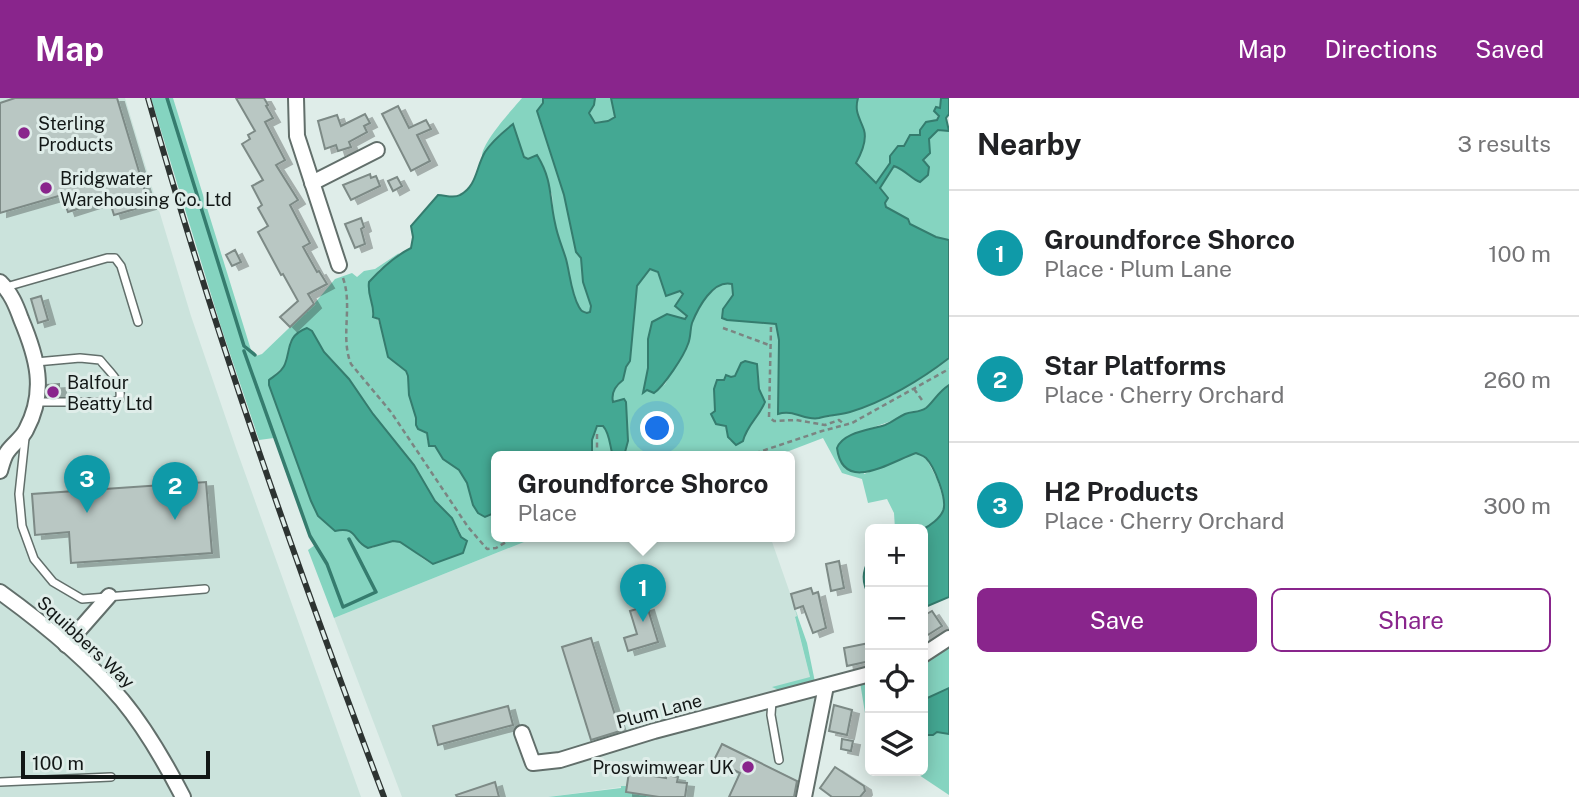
<!DOCTYPE html>
<meta charset="utf-8">
<style>
:root{--surface:#fff;--page:#f6f6f6;--text:#202124;--muted:#757577;--line:#e0e0e0;--accent:#89258c}
body{margin:0;font-family:"Public Sans",sans-serif;background:var(--page);color:var(--text)}
.controls{position:absolute;right:21px;bottom:21px;display:grid;overflow:hidden;border-radius:10px;box-shadow:0 4px 18px #0003}
.controls button{width:63px;height:63px;display:grid;place-items:center;padding:0;border:0;border-bottom:2px solid var(--line);background:var(--surface);color:var(--text);font:35px sans-serif}
.scale{position:absolute;left:21px;bottom:18px;width:189px;box-sizing:border-box;padding-left:7px;border:4px solid #121716;border-top:0;font-size:19px;line-height:24px;white-space:nowrap;color:#121716;-webkit-text-stroke:5px #dfede9;paint-order:stroke}
.you{position:absolute;left:658px;top:331px;width:24px;height:24px;margin:-18px;border:5px solid #fff;border-radius:50%;background:#1a73e8;box-shadow:0 0 0 10px #1a73e833}
.badge{display:grid;place-items:center;width:46px;height:46px;border-radius:50%;background:var(--accent);color:#fff;font-size:23px;font-weight:700}
.pin{position:absolute;translate:-50% -58px;filter:drop-shadow(0 2px 4px #0008)}
.pin::after{content:'';position:absolute;top:37px;width:24px;height:21px;background:inherit;clip-path:polygon(0 0,100% 0,50% 100%)}
.popup{position:absolute;left:491px;top:353px;width:304px;height:91px;box-sizing:border-box;display:grid;place-content:center;border-radius:10px;background:var(--surface);filter:drop-shadow(0 2px 5px #0005);font-size:23px;white-space:nowrap;color:var(--muted)}
.popup b{font-size:26px;color:var(--text)}
.popup::after{content:'';position:absolute;left:50%;top:100%;margin-left:-14px;border:14px solid transparent;border-top-color:var(--surface)}
.list{margin:0;padding:0;list-style:none}
h2{display:flex;justify-content:space-between;align-items:center;height:91px;margin:0;padding:0 28px;font-size:30px}
h2 small{font-size:23px;font-weight:400;color:var(--muted)}
.list li{display:grid;grid-template-columns:46px 1fr auto;gap:21px;align-items:center;box-sizing:border-box;height:126px;padding:0 28px;border-top:2px solid var(--line)}
.list b{display:block;font-size:26px;white-space:nowrap}
.list p{margin:0;font-size:23px;white-space:nowrap;color:var(--muted)}
.list em{font-size:23px;font-style:normal;color:var(--muted)}
.actions{display:flex;gap:14px;padding:21px 28px}
.actions a{flex:1;padding:16px 0;border:2px solid var(--accent);border-radius:10px;text-align:center;font-size:24px;color:var(--accent)}
.actions .main{background:var(--accent);color:#fff}
.icon{flex:none;width:38px;height:38px;fill:none;stroke:currentColor;stroke-width:2;stroke-linecap:round;stroke-linejoin:round}
.map{position:relative;flex:none;width:949px;height:699px;overflow:hidden}
header{display:flex;align-items:center;gap:42px;box-sizing:border-box;height:98px;padding:0 35px;background:var(--accent);color:#fff}
header strong{font-size:33px}
nav{display:flex;gap:38px;margin-inline-start:auto;font-size:24px}
main{display:flex}
aside{flex:1;background:var(--surface)}
.map>svg:first-child{display:block}
.built{fill:#cbe3dc}
.green{fill:#85d4c0;fill-rule:evenodd}
.water{fill:#44a893;stroke:#357c6e;stroke-width:2}
.lines{fill:none;stroke-linecap:round;stroke-linejoin:round}
.stream{stroke:#357c6e;stroke-width:3.5}
.building{fill:#b9c7c3;stroke:#7d8a86;stroke-width:2;filter:url(#shadow)}
.lane-casing{stroke:#626f6b;stroke-width:10}
.street-casing{stroke:#626f6b;stroke-width:18}
.path{stroke:#7b8582;stroke-width:2.5;stroke-dasharray:5 3.5;stroke-linecap:butt}
.lane{stroke:#fff;stroke-width:7}
.street{stroke:#fff;stroke-width:14}
.rail-casing{stroke:#2d3432;stroke-width:6}
.rail{stroke:#dfede9;stroke-width:3.5;stroke-dasharray:10;stroke-linecap:butt}
.poi-dot{fill:#89258c;stroke:#dfede9;stroke-width:2.5}
.labels{text-anchor:middle;dominant-baseline:central;stroke-width:6;stroke-linejoin:round;paint-order:stroke}
.poi-label{font-size:18px;fill:#121716;stroke:#dfede9;text-anchor:start}
.street-label{font-size:18px;fill:#121716;stroke:#dfede9}
</style>
<header>
<strong>Map</strong>
<nav><a>Map</a><a>Directions</a><a>Saved</a></nav>
</header>
<main>
<div class="map">
<svg width="949" height="699" viewBox="0 0 949 699">
<defs>
<filter id="shadow"><feDropShadow dx="7" dy="4" stdDeviation="0" flood-color="#0004"/></filter>
</defs>
<rect width="100%" height="100%" fill="#dfede9"/>
<g class="built">
<path d="M0,0H125L191,218L236,350L361,699H0Z"/>
<path d="M539,438H770L798,518L795,520L810,579L818,595L801,684L794,699H659L626,694L622,689L548,699H402L334,520Z"/>
</g>
<g class="green">
<path d="M151,0H173L251,252L256,258L262,256L314,206L335,181L352,175L357,179L364,173L375,171L399,155L394,163L379,172L370,201L383,236L388,259L406,273L408,278L409,297L416,320V327L418,331L427,335V343L435,348L443,361L459,372L467,385L473,407L492,416L496,411V438H539L334,520L308,452L315,447L274,340L259,342L221,229ZM303,231L349,281L373,316L414,367L435,403L452,420L460,434L463,455L433,466C407,456 410,431 372,450L359,444L352,433L345,431L311,403L269,287V282L285,267L290,244Z"/>
<path d="M522,0H543L544,5L537,13L564,97L576,154L581,160L583,183L591,208L590,214L587,215L580,211L574,196L554,122L552,97L539,60L533,58L528,62L524,59L513,26L500,36L482,59C481,45 512,12 522,0Z"/>
<path d="M595,0H611L615,19L608,23L592,24L589,15L594,7Z"/>
<path d="M858,0H941L937,22L904,48L898,49L891,65L876,86L856,64C861,56 867,42 864,32C860,20 854,14 858,0Z"/>
<path d="M938,32L949,33V142L936,139L910,126L908,121L886,109L880,90L893,68L904,71L915,82L929,50L928,41Z"/>
<path d="M650,170L658,174L666,198L681,193L683,196L682,213L687,217L685,221L667,216L648,241V270L643,294L647,292L657,293L665,286L688,247L691,226L705,200L721,186H732L733,197L723,211L727,222L776,226L779,242L778,316C792,312 801,321 815,320C856,319 918,286 949,260V287C939,295 933,304 923,312L854,336L864,376L916,355L925,358L937,381L944,403V412L928,430L923,431H895L894,415L887,401L868,405L862,381L842,375L823,340L776,358H624L628,343L626,304L613,305C611,295 615,288 623,282L626,269L630,263L637,188ZM739,271L758,277V291L763,299L744,337L730,343L726,328L716,326L714,323V291L726,280L735,278Z"/>
<path d="M596,328H603C610,336 610,350 613,358H592V343Z"/>
<path d="M794,508L807,545L815,584L781,593L772,589L810,579L795,519L797,518Z"/>
<path d="M949,547V590L923,602V566Z"/>
<path d="M870,581V646L860,584Z"/>
<path d="M937,634L949,636V697L913,673H923V637Z"/>
<path d="M621,688H627L626,694L659,699H548L621,690Z"/>
</g>
<g class="water">
<path d="M543,0H595L594,7L589,15L595,25L608,23L615,19L611,0H858C854,14 860,20 864,32C867,42 861,56 856,65L876,85L890,65V58L898,48H904L910,37H920V32L926,24L937,22L939,18L934,13L936,9L940,10L941,0H949V16L946,20L949,33L938,32L929,41L930,55L923,62L929,69L928,77L920,84C911,81 907,73 894,68L880,90L888,100L885,105L886,109L908,121L910,126L936,139L949,142V260C922,281 884,304 850,314C840,317 829,317 819,320C805,323 794,311 778,316L779,242L776,226L727,222L722,220L723,211L733,197L732,186C713,181 698,210 692,225C690,231 691,239 688,246C684,258 664,288 654,295L647,292L643,295L648,270V241L652,224L667,216L685,221L687,218L675,208L683,196L680,193L666,198L658,174L650,171L637,188L630,263L626,269L623,282C615,288 611,295 613,304L624,301L626,304L628,343L624,358H613C610,350 610,335 603,328H597L592,342V358H496V411L492,416L485,419L478,415L473,407L467,385L459,372L443,361L435,348H429L427,335L418,331L416,327V320L409,297L408,278L406,273L388,259L379,221L373,219C375,206 367,199 369,184C380,172 397,157 411,150L413,139L411,128L438,97C446,97 453,101 460,97C477,88 476,69 485,54C492,43 503,34 513,26L524,59L528,61L537,57C553,83 549,99 555,125C557,137 563,151 566,161C570,176 571,195 579,209C582,214 582,213 587,215L590,214L591,208L583,184L581,160L576,154L564,97L537,13L543,5Z"/>
<path d="M307,230L312,233L324,254L349,281L373,316L414,367L435,403L452,420L461,439L467,443L463,455L433,466L400,444L393,443L368,450C352,443 358,428 335,433L318,418L311,403L269,287V282C274,278 283,273 285,266C291,251 286,238 307,230Z"/>
<path d="M745,263L757,266L759,291L765,304C759,319 747,327 743,343L736,347L728,339L726,328L716,326L711,316L715,313L714,291L717,282H724L726,277L731,279L735,278L741,265Z"/>
<path d="M949,287V499L923,510V431C930,428 940,420 943,413C948,402 934,368 926,360C923,357 920,357 916,355C892,363 843,397 837,350C843,334 870,332 885,327C893,324 898,319 905,316C912,313 919,315 926,310C934,303 938,294 949,287Z"/>
<path d="M870,459V500C861,484 862,474 870,459Z"/>
<path d="M949,590V636L937,634L933,637H923V602Z"/>
</g>
<g class="lines">
<g class="stream">
<path d="M167,0L244,248L255,257"/>
<path d="M244,253L310,438L327,466L343,509L376,494L349,441"/>
</g>
</g>
<g class="building">
<path d="M15,0H117L149,107L114,117L109,101L68,114L62,97L0,115V5Z"/>
<path d="M236,0H264L268,7L266,8L273,20L265,24L285,62L276,67L298,102L290,107L310,145L303,149L317,174L319,173L327,186L308,196L314,206L290,229L280,219L298,203L283,176L281,177L258,134L268,128L258,110L262,107L252,88L263,82L242,46L250,41L248,37L255,33Z"/>
<path d="M398,8L409,30L426,22L431,31L417,37L430,63L411,73L382,16Z"/>
<path d="M365,16L370,25L364,28L367,34L349,44L351,49L338,53L336,47L325,51L318,23L337,17L341,28Z"/>
<path d="M370,76L371,80L376,78L380,88L351,102L343,87Z"/>
<path d="M397,79L402,88L393,93L388,83Z"/>
<path d="M361,120L364,129L361,131L365,146L355,150L345,126Z"/>
<path d="M235,152L241,164L232,168L226,157Z"/>
<path d="M41,198L48,222L38,225L31,201Z"/>
<path d="M59,286V298H47V287Z"/>
<path d="M206,384L212,455L71,465L69,434L35,437L32,396Z"/>
<path d="M839,463L844,490L831,493L826,466Z"/>
<path d="M811,490L813,496L818,494L826,530L813,535L803,508L795,511L791,496Z"/>
<path d="M647,508L658,544L628,553L624,540L637,536L630,513Z"/>
<path d="M932,513L942,528L923,540V518Z"/>
<path d="M591,540L620,633L591,642L562,549Z"/>
<path d="M869,545L870,563L847,568L844,550Z"/>
<path d="M834,607L852,612L847,637L829,633Z"/>
<path d="M508,608L513,627L438,647L433,628Z"/>
<path d="M842,641L853,643L851,653L841,651Z"/>
<path d="M722,646L797,683L794,699H729L740,675L714,662Z"/>
<path d="M835,669L864,688L865,693L860,699H832L820,690Z"/>
<path d="M629,674L666,680V677L678,679L677,684L687,685L685,699H659L626,694Z"/>
<path d="M495,684L499,699H457L456,697Z"/>
</g>
<g class="lines">
<g class="lane-casing">
<g id="lane">
<path d="M6,189L107,160H115L121,168L138,224"/>
<path d="M36,264L80,260L100,262C111,276 122,282 120,301L114,304H37"/>
<path d="M25,340L19,396L22,428L34,461L53,484L82,501L205,491"/>
<path d="M772,603L771,617L779,662"/>
<path d="M0,684L111,679"/>
</g>
</g>
<g class="street-casing">
<g id="street">
<path d="M296,0L297,38L339,167"/>
<path d="M312,85L377,52"/>
<path d="M0,184C11,195 16,207 21,221C37,259 47,293 26,332C22,340 14,345 8,353C4,358 2,366 0,373"/>
<path d="M0,494C43,525 87,561 122,602C146,631 166,666 183,699"/>
<path d="M66,547L109,498"/>
<path d="M923,557L949,540"/>
<path d="M522,635L533,665L560,662L654,633L870,576"/>
<path d="M804,699L826,588"/>
</g>
</g>
<g class="path">
<path d="M343,180C353,208 340,239 351,266L391,314L468,429L487,451L496,450L516,438"/>
<path d="M771,229L769,319L774,323L796,322L825,327L839,322L845,327"/>
<path d="M723,230L769,247"/>
<path d="M914,291L922,302"/>
<path d="M597,336V358"/>
<path d="M747,358L822,333L852,325L949,271"/>
</g>
<use href="#lane" class="lane"/>
<use href="#street" class="street"/>
<g class="rail-casing">
<path id="rail" d="M148,0C215,237 297,469 384,699"/>
</g>
<use href="#rail" class="rail"/>
</g>
<g class="poi-dot">
<circle cx="24" cy="35" r="7"/>
<circle cx="46" cy="90" r="7"/>
<circle cx="53" cy="294" r="7"/>
<circle cx="748" cy="669" r="7"/>
</g>
<g class="labels">
<g class="poi-label">
<text x="38" y="25">Sterling<tspan x="38" dy="21">Products</tspan></text>
<text x="60" y="80">Bridgwater<tspan x="60" dy="21">Warehousing Co. Ltd</tspan></text>
<text x="67" y="284">Balfour<tspan x="67" dy="21">Beatty Ltd</tspan></text>
<text x="734" y="669" text-anchor="end">Proswimwear UK</text>
</g>
<g class="street-label">
<text transform="translate(86 544) rotate(43)">Squibbers Way</text>
<text transform="translate(659 613) rotate(-15)">Plum Lane</text>
</g>
</g>
</svg>
<div class="controls">
<button>+</button>
<button>−</button>
<button><svg class="icon" aria-label="locate" viewBox="0 0 24 24"><circle cx="12" cy="12" r="6"/><path d="M12 2v4M12 18v4M2 12h4M18 12h4"/></svg></button>
<button><svg class="icon" aria-label="layers" viewBox="0 0 24 24"><path d="M12 4l9 5-9 5-9-5zM3 14l9 5 9-5"/></svg></button>
</div>
<div class="scale">100 m</div>
<div class="you"></div>
<div class="pin badge" style="left:643px;top:524px;background:#0f9aa8">1</div>
<div class="popup"><b>Groundforce Shorco</b>Place</div>
<div class="pin badge" style="left:175px;top:422px;background:#0f9aa8">2</div>
<div class="pin badge" style="left:87px;top:415px;background:#0f9aa8">3</div>
</div>
<aside>
<h2>Nearby<small>3 results</small></h2>
<ul class="list">
<li><span class="badge" style="background:#0f9aa8">1</span><div><b>Groundforce Shorco</b><p>Place · Plum Lane</p></div><em>100 m</em></li>
<li><span class="badge" style="background:#0f9aa8">2</span><div><b>Star Platforms</b><p>Place · Cherry Orchard</p></div><em>260 m</em></li>
<li><span class="badge" style="background:#0f9aa8">3</span><div><b>H2 Products</b><p>Place · Cherry Orchard</p></div><em>300 m</em></li>
</ul>
<div class="actions"><a class="main">Save</a><a>Share</a></div>
</aside>
</main>
